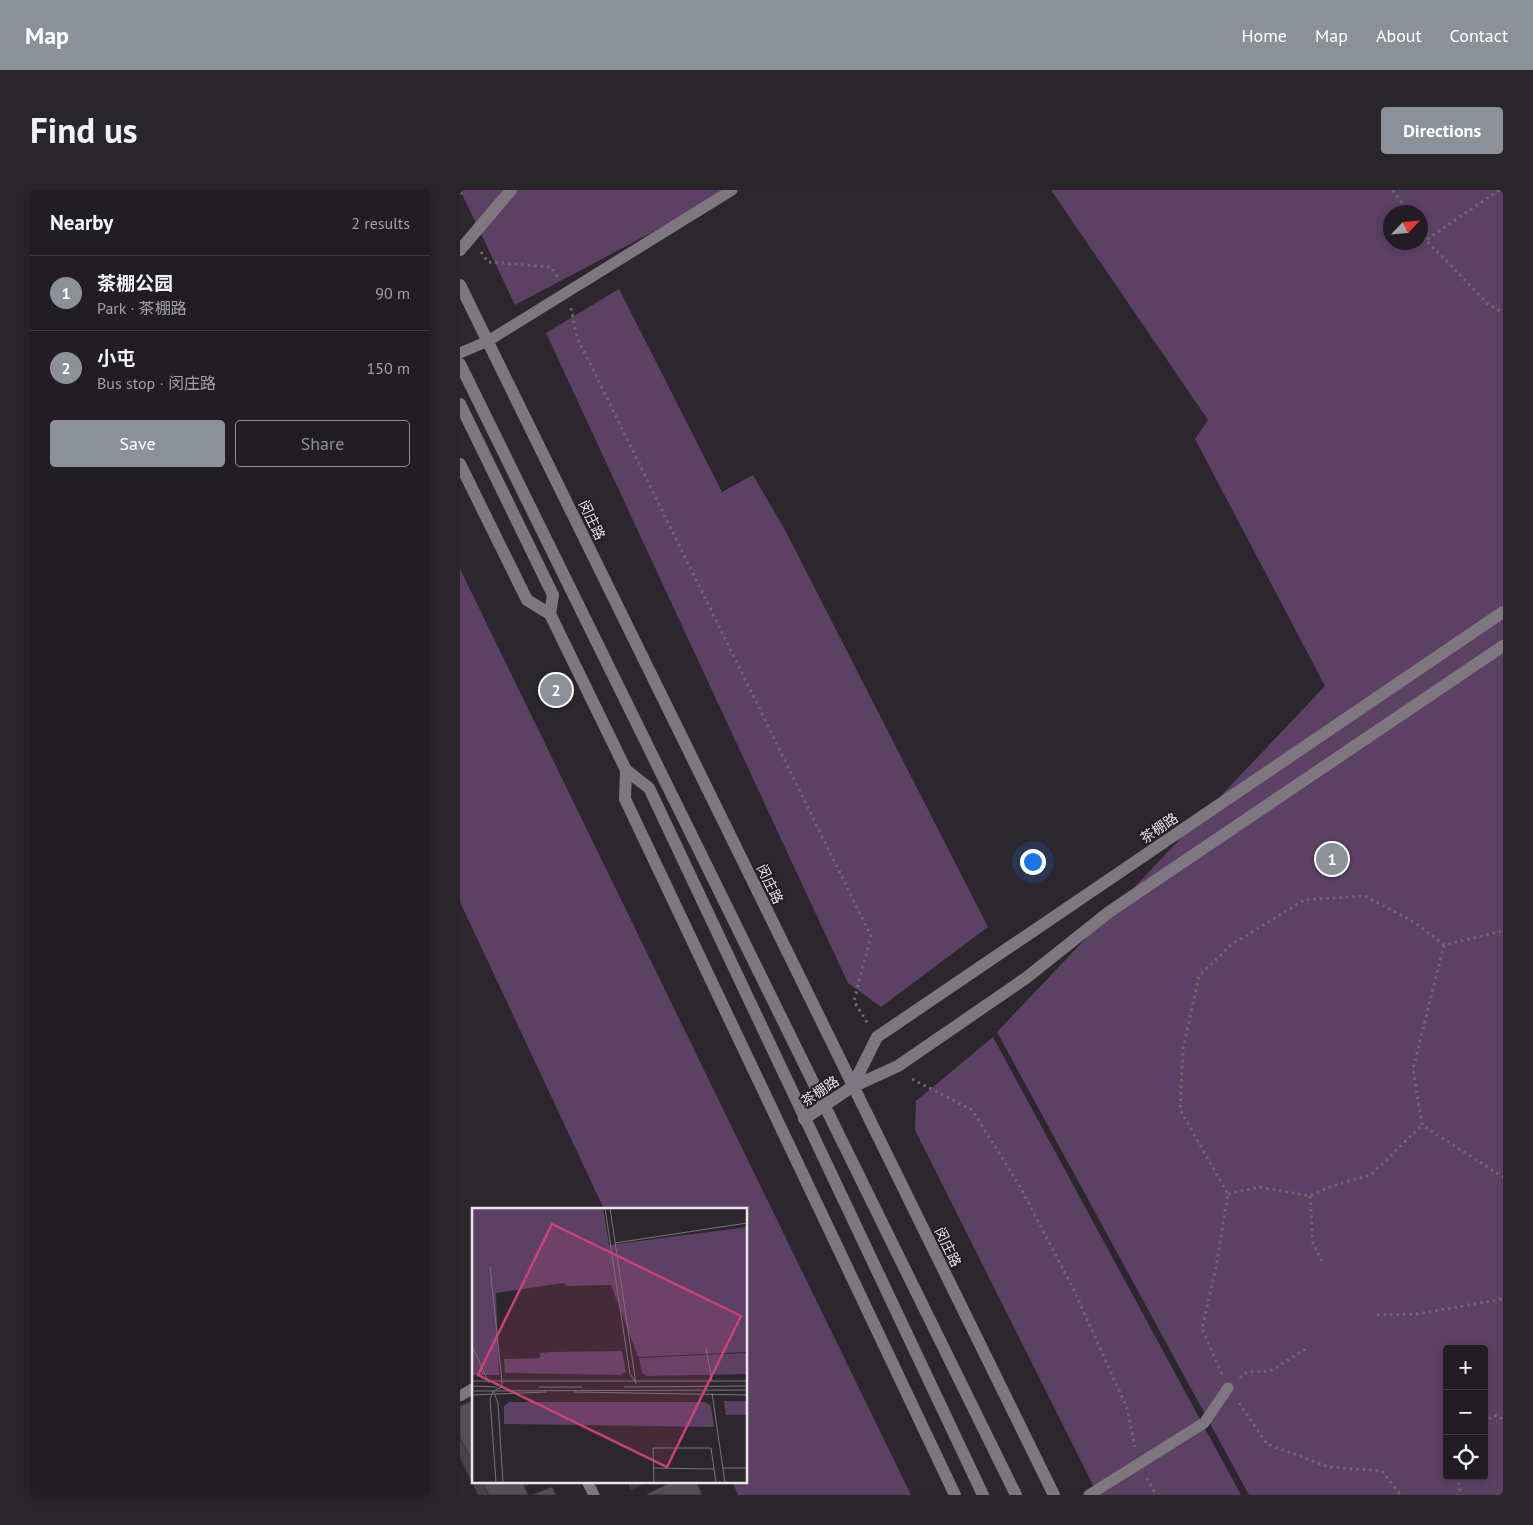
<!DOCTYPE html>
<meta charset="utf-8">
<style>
:root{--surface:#211d22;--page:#29262a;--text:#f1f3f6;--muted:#a2a2a5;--line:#3e3b40;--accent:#8c9099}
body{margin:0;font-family:"PT Sans","Noto Sans SC",sans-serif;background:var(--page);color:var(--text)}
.controls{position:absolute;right:15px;bottom:15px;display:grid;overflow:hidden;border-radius:5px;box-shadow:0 2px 8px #0003}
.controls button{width:45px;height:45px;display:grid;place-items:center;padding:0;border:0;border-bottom:1px solid var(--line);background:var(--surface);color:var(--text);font:25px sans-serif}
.compass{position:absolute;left:923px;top:15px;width:45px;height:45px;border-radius:50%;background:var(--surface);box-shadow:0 2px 8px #0003;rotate:64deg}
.you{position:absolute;left:572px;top:671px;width:18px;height:18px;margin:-12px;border:4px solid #fff;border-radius:50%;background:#1a73e8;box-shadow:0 0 0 8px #1a73e833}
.badge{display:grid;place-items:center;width:32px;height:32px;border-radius:50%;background:var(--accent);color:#fff;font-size:16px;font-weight:700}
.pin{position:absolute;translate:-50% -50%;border:2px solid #fff;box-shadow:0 1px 5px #0006}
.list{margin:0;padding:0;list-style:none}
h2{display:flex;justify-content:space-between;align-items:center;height:65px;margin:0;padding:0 20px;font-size:21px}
h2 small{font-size:16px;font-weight:400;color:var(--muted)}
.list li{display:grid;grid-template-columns:32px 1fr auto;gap:15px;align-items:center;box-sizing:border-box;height:75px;padding:0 20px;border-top:1px solid var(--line)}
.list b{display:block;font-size:19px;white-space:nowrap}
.list p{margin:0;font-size:16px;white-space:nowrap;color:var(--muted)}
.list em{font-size:16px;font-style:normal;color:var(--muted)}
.actions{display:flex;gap:10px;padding:15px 20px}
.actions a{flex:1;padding:11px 0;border:1px solid var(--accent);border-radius:5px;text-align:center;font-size:18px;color:var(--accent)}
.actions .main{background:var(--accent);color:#fff}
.icon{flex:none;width:28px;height:28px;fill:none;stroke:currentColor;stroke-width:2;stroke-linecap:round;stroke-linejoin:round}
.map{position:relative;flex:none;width:1043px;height:1305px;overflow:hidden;border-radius:5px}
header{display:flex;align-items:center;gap:30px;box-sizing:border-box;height:70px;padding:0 25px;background:var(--accent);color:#fff}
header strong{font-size:24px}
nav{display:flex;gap:28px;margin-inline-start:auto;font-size:18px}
.intro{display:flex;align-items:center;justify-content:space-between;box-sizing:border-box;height:120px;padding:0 30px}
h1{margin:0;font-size:35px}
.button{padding:12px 22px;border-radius:5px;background:var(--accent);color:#fff;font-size:18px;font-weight:700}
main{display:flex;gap:30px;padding:0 30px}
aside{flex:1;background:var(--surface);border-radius:5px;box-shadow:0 2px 8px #0003}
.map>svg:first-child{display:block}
.green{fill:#5d4165;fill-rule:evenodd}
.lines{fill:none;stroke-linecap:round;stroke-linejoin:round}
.path{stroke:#6e696f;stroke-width:3;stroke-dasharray:2.5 4;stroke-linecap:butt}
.lane{stroke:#7d777f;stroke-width:11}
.secondary{stroke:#7d777f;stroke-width:12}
.wall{fill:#48434a}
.shaded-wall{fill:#3b373c}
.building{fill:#544e56;stroke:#3b373c}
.labels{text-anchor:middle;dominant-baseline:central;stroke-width:4;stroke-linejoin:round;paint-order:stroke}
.street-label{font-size:14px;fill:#eae7eb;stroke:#221d23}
.inset-road{fill:none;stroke:#787479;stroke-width:1}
.view{fill:#ca4178;fill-opacity:0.15;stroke:#ca4178;stroke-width:2.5}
.inset-edge{fill:none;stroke:#eae7eb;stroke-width:2.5}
</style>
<header>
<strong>Map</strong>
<nav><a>Home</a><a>Map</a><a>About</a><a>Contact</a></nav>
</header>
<div class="intro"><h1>Find us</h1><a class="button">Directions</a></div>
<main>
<aside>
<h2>Nearby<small>2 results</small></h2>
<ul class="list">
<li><span class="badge">1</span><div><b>茶棚公园</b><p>Park · 茶棚路</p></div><em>90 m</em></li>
<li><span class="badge">2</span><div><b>小屯</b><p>Bus stop · 闵庄路</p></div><em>150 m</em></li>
</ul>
<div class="actions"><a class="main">Save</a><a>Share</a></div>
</aside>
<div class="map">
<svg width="1043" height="1305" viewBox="0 0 1043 1305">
<rect width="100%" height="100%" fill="#2c272d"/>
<g class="green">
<path d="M0,0H272L55,115Z"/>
<path d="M591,0H1043V1305H789L537,842L865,496L735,249L748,230ZM931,22H961V52H931ZM987,1159H1024V1286H987Z"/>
<path d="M159,99L262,302L293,285L325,340L528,737L421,817L388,793L86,143Z"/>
<path d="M0,379L451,1305H278L272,1291H286V1019H144L0,712Z"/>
<path d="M533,847L781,1305H638L455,940L456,911Z"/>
</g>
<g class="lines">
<g class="path">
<path d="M933,0L948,22"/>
<path d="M1039,0L966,50L1028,114L1043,123"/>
<path d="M0,4L5,0"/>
<path d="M961,41L966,50"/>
<path d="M21,62L28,72L91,77L98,88"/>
<path d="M111,118L117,147L411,746L394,811L408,834"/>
<path d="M984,755L953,879L962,935L1043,987"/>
<path d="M452,889L512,920L558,993L612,1096L667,1218L675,1257"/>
<path d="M768,1004L799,997L850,1006L872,996L911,985L962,935"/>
<path d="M850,1006L853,1053L863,1073"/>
<path d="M917,1125L957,1124L1043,1109"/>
<path d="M762,1184L742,1139L756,1077L768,1004L720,920L723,859L739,786L771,755L844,710L905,706L954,732L984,755L1043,741"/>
<path d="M780,1188L787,1182L810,1181L846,1159"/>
<path d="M779,1213L807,1254L869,1277L922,1281L941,1305"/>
<path d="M1024,1233L1034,1225L1043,1229"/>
<path d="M997,1286L1000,1299L997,1305"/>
<path d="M687,1288L696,1305"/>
</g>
<g class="lane">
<path d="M0,163L28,151L272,0"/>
<path d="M0,1206L14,1198"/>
<path d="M127,1291L134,1305"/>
<path d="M629,1305L744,1233L768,1198"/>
</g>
<g class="secondary">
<path d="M0,60L51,0"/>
<path d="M0,95L594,1305"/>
<path d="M0,174L556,1305"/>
<path d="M0,214L93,405L90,424L166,580L189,598L523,1305"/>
<path d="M0,274L67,410L90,424"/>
<path d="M166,580L165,609L495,1305"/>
<path d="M392,897L417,847L1043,422"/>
<path d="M344,929L392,897L438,876L566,788L649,722L1043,456"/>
</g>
</g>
<g class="wall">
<path d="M14,1210V1291H75L65,1297L68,1305H18L0,1268V1216Z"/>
<path d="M167,1291H189L171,1300Z"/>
</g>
<g class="shaded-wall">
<path d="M58,1291H75L58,1301Z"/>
<path d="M171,1291H189L171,1300Z"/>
</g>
<g class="building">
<path d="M14,1210V1275L0,1247V1216Z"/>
<path d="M22,1291H62L68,1305H29Z"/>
<path d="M214,1291H236L242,1305H188L187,1304Z"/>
<path d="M92,1297L96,1305H72Z"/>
</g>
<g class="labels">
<g class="street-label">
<text transform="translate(132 330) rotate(64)">闵庄路</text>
<text transform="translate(699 638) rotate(-34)">茶棚路</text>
<text transform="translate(310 694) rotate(64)">闵庄路</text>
<text transform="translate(360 901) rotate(-34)">茶棚路</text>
<text transform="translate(488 1057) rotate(64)">闵庄路</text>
</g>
</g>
<g transform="translate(12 1018)">
<rect width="275" height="275" fill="#2c272d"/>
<path d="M0,0H131L137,37L275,19V144L166,149L139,77L94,78L92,75L24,85L27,167H0ZM150,143L154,164L148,167L33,165L32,151L68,150V145L78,144ZM275,145V166L175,168L170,165L167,150ZM252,193H275V207H254ZM37,194H233L239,198L242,219L32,216V198Z" fill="#5d4165"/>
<path class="inset-road" d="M133,0L158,166L163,173M138,0L164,176M143,35L275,15M18,59L30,174V179L23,182M0,138L17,175M234,140L240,173M0,173H275M0,178L25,179M67,179H110M152,179L275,178M21,182L26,195L31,275M0,183L275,182M21,183L18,191L24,275M102,184L275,187M240,185L253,275M0,187L74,184M181,260L242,261M251,260H275M182,275L181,240H239L244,275"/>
<path class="view" d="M80,16L269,108L195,259L6,167Z"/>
<rect width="275" height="275" class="inset-edge"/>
</g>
</svg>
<div class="controls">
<button>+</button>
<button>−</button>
<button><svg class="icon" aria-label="locate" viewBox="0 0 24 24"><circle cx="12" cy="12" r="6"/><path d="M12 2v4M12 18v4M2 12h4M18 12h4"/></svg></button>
</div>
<svg class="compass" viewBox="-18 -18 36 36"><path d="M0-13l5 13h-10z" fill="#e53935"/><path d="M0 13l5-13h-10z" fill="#a2a2a5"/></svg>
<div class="you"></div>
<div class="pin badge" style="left:872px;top:669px">1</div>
<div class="pin badge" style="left:96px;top:500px">2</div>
</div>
</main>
